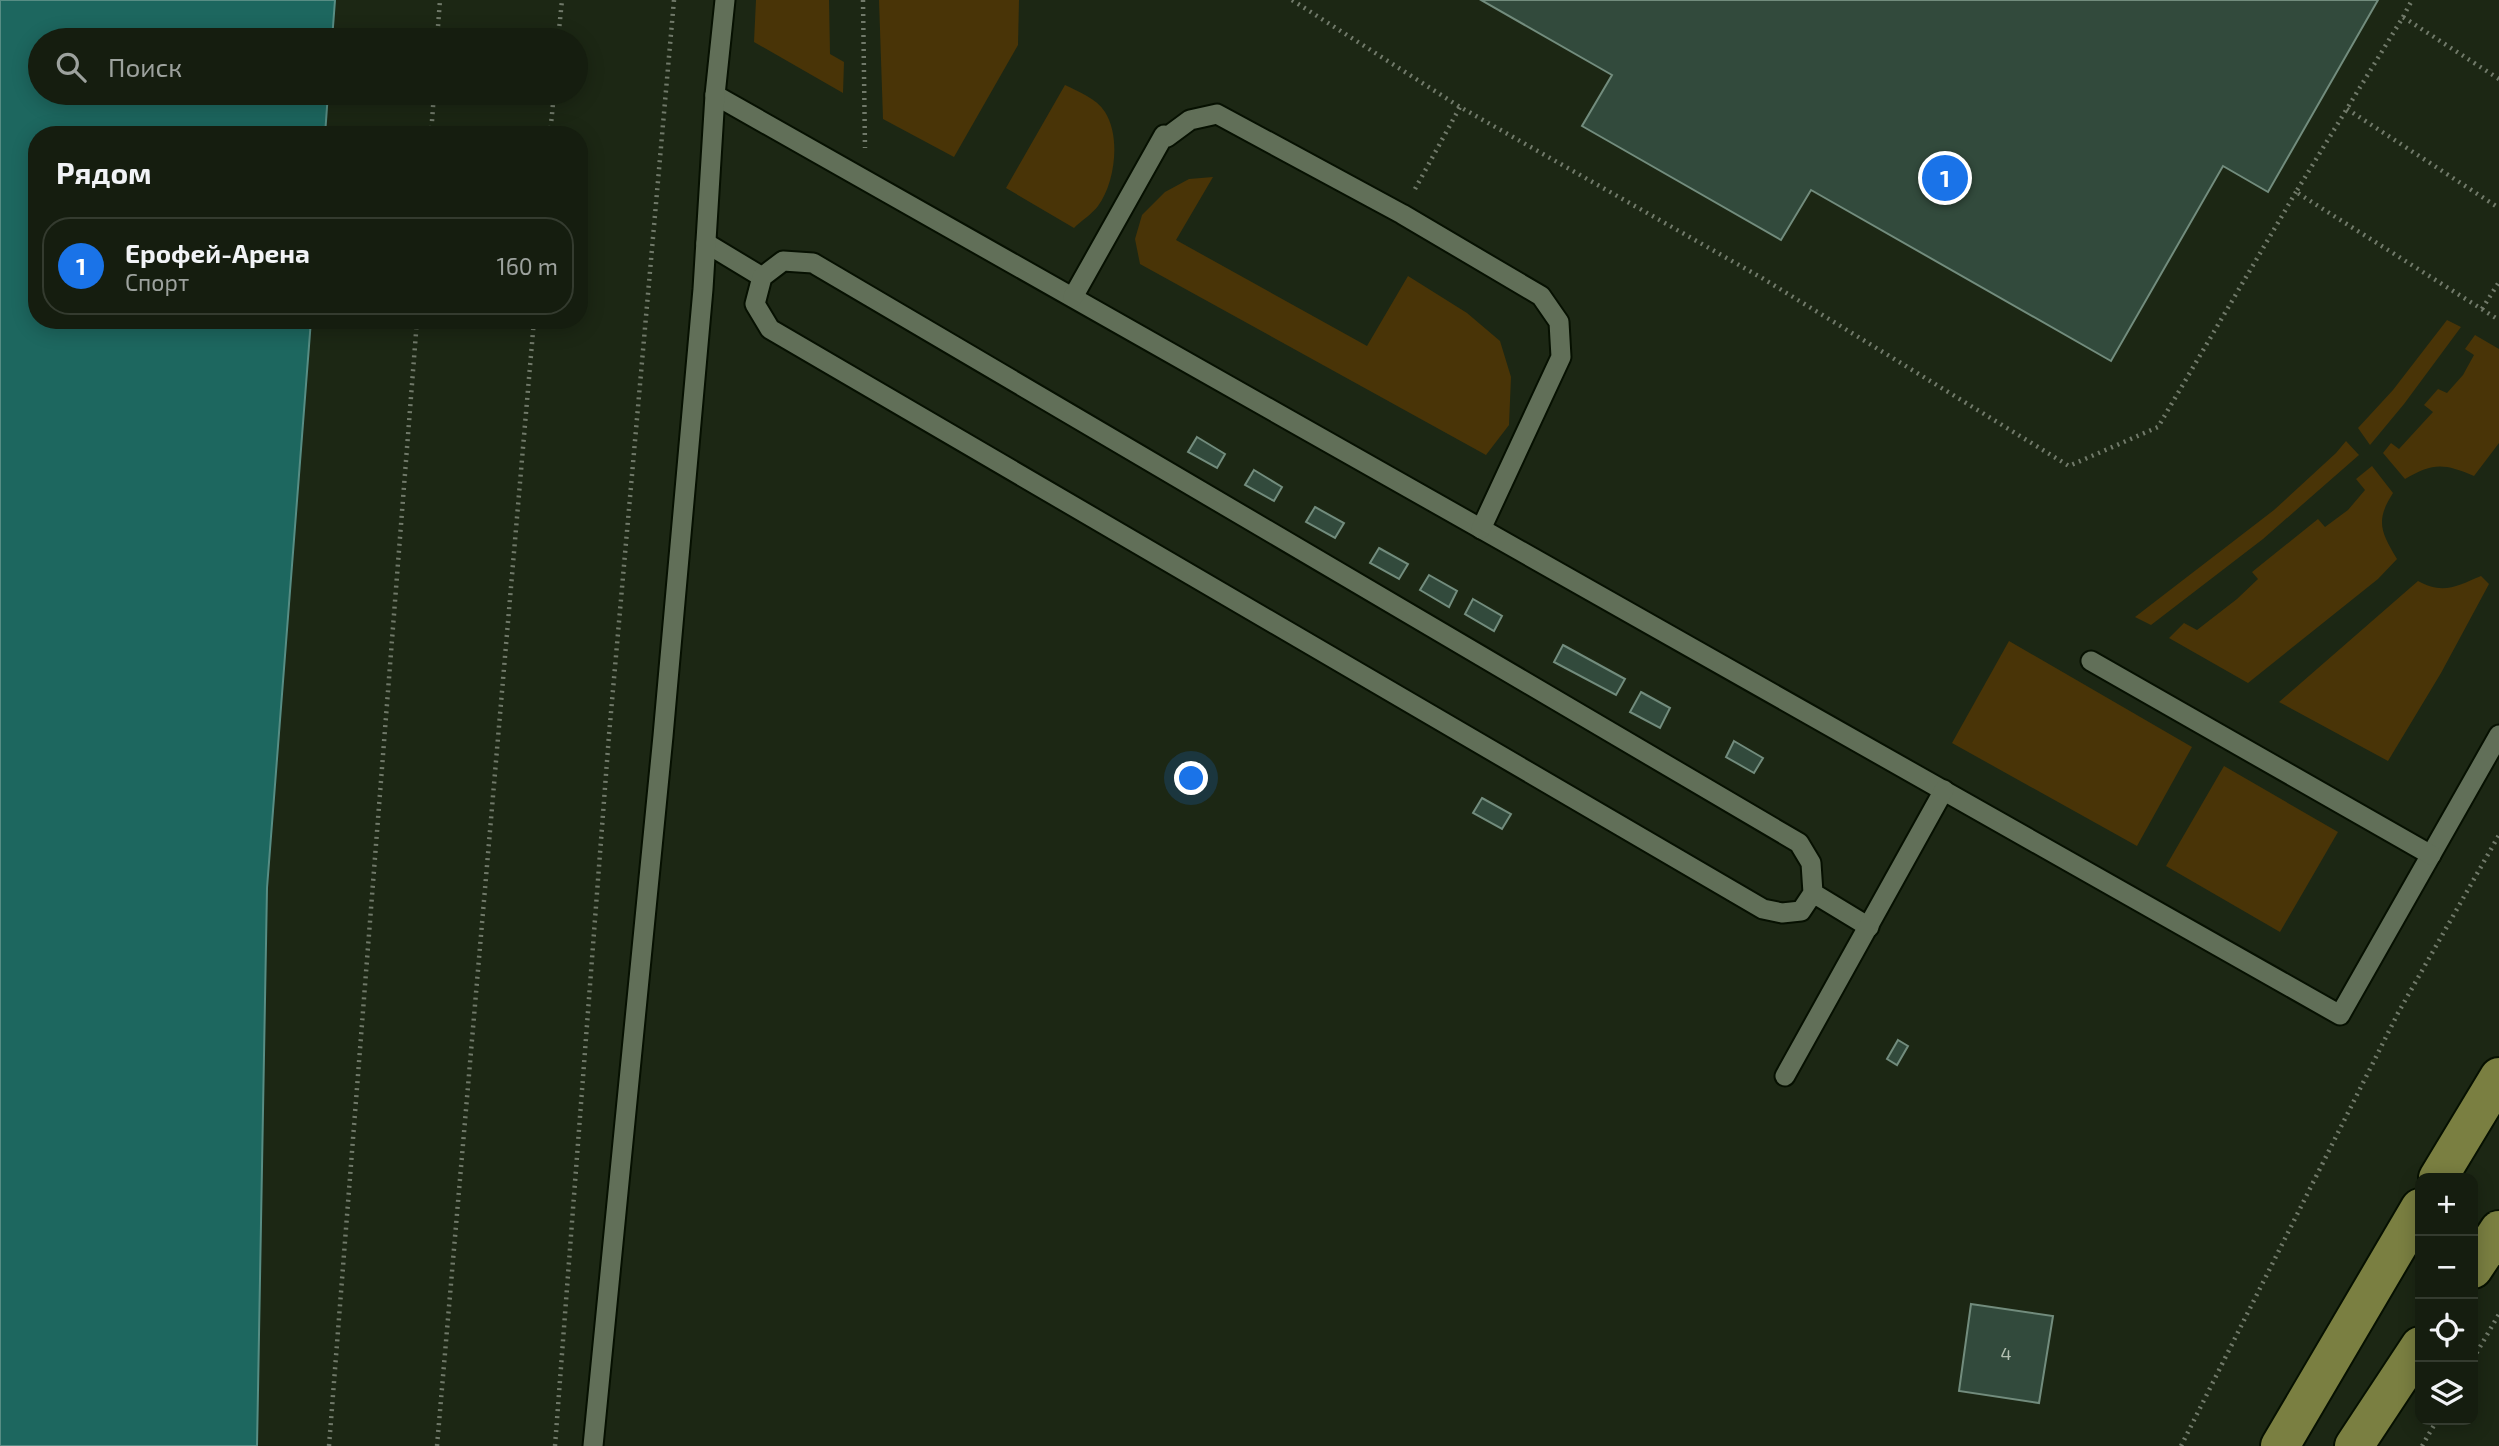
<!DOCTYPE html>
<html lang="ru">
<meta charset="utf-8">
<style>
:root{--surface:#151d0f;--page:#1e2618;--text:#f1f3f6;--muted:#9da29e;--line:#343b2f;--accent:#1a73e8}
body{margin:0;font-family:"Exo 2",sans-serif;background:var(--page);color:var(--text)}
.controls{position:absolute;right:21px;bottom:21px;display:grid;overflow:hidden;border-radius:14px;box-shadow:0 4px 18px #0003}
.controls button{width:63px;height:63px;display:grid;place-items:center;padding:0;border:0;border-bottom:2px solid var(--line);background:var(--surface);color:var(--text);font:35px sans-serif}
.you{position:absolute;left:1192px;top:779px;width:24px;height:24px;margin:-18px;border:5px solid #fff;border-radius:50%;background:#1a73e8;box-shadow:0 0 0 10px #1a73e833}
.badge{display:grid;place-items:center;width:46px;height:46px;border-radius:50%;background:var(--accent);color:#fff;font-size:23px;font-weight:700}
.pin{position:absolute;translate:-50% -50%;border:4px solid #fff;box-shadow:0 2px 7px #0006}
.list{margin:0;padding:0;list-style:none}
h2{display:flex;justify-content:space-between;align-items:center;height:91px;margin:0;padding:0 28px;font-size:30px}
h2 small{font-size:23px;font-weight:400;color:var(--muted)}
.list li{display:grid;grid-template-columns:46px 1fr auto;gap:21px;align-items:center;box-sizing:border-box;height:98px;margin:0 14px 14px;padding:0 14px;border:2px solid var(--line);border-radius:28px}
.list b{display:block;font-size:26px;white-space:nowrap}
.list p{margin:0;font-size:23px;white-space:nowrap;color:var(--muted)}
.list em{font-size:23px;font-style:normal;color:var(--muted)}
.icon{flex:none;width:38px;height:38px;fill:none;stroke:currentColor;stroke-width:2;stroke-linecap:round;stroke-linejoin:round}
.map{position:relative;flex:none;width:2499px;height:1446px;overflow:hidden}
.search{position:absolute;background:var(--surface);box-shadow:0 4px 18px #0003;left:28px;top:28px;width:560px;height:77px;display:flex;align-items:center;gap:18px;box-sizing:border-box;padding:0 24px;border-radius:38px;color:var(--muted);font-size:26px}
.panel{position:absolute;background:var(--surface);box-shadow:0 4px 18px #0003;left:28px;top:126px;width:560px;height:203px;border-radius:28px}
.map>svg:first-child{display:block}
.green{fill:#493407}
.water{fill:#1d675f;stroke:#578d84;stroke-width:2}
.building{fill:#324a3c;stroke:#728c7d;stroke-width:2}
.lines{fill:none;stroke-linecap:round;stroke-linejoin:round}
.service-casing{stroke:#061001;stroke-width:23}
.primary-casing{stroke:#061001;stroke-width:42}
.path{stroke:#717a6a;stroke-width:4.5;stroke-dasharray:2 5;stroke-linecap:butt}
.service{stroke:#616f58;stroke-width:19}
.primary{stroke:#7a7f41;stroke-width:38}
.labels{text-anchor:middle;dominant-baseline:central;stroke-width:5;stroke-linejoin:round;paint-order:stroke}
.number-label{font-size:18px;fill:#b4c0b2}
</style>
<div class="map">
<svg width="2499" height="1446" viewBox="0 0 2499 1446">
<rect width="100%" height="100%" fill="#1c2714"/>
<g class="green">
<path d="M756,0H829L830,54L844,62L843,93L754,42Z"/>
<path d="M879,0H1019L1018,45L954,157L883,119Z"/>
<path d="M1065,85C1079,92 1096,98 1105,112C1121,137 1115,183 1098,206C1092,214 1081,221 1074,228L1006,188Z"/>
<path d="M1213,177L1176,240L1367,346L1408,276L1467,313L1500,341L1511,377L1509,425L1486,455L1140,264L1135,239L1142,215L1165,192L1189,179Z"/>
<path d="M2447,320L2461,327L2404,404L2370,445L2358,428L2393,390Z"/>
<path d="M2475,335L2499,349V443L2474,476C2443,463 2433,463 2405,479L2383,453L2391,443L2399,449L2433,412L2424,405L2438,389L2447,393L2463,375L2474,355L2465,349Z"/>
<path d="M2346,441L2359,455L2263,539L2151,625L2135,617L2274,510L2336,453Z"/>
<path d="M2372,466L2393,493C2375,521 2381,532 2397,559L2378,579L2248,683L2169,638L2184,623L2197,630L2237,599L2258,579L2252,572L2318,519L2325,527L2348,510L2365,490L2356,479Z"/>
<path d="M2481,576L2489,584L2441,673L2388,761L2279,702L2418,581C2443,595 2457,586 2481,576Z"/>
<path d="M2009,641L2192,747L2137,846L1952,743Z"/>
<path d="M2224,766L2338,832L2280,932L2166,866Z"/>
</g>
<path class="water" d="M0,0H335L332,40H40V93H328L325,135H37V320H311L267,888L257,1446H0Z"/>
<g class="building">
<path d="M1481,0H2378L2268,192L2223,166L2111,361L1811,190L1781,240L1582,126L1612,75Z"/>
<path d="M1197,437L1225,454L1217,468L1188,452Z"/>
<path d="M1254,470L1282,487L1274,501L1245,485Z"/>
<path d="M1315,507L1344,523L1335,538L1306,522Z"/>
<path d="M1379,548L1408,564L1399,579L1370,563Z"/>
<path d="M1429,575L1457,591L1449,607L1420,590Z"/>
<path d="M1473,599L1502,616L1494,631L1465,614Z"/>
<path d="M1563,645L1625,679L1616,695L1554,662Z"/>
<path d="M1641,692L1670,708L1660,728L1630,712Z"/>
<path d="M1734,741L1763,758L1754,773L1726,757Z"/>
<path d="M1482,798L1511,814L1502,829L1473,813Z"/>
<path d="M1898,1040L1908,1046L1897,1065L1887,1059Z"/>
<path d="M1971,1304L2053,1316L2039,1403L1959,1391Z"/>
</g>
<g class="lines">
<g class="service-casing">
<g id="service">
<path d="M715,95L2340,1015L2499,735"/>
<path d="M706,243L762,277"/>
<path d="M1073,297L1164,135L1167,137L1190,120L1217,114L1402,214L1541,296L1559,322L1561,357L1481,529"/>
<path d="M2091,661L2431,855"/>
<path d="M1813,893L1801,911L1782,913L1763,909L770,329L755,304L762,277L783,261L813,263L1799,843L1811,863L1813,893L1869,927"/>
<path d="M1785,1076L1944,790"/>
<path d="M593,1446L663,736L703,289L715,95L725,0"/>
</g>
</g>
<g class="primary-casing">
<g id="primary">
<path d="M2438,1178L2499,1077"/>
<path d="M2473,1269L2499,1230"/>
<path d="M2280,1446L2420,1208"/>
<path d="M2354,1446L2420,1346"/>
</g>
</g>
<g class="path">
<path d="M863,0L865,148"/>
<path d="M1292,0L1460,107L1762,278L2069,466L2158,427L2296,192"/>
<path d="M2403,17L2412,0"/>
<path d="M437,40L440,0"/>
<path d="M558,40L562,0"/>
<path d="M2499,79L2403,17L2296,192L2499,320"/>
<path d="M2347,109L2499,208"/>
<path d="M431,135L434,93"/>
<path d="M550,135L554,93"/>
<path d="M1415,189L1460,107"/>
<path d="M2482,309L2499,282"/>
<path d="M2473,1359L2499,1314"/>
<path d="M329,1446L417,320"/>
<path d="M437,1446L534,320"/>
<path d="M555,1446L609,735L674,0"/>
<path d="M2181,1446L2398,1013L2499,835"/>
<path d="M2422,1446L2437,1420"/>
</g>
<use href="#service" class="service"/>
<use href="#primary" class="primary"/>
</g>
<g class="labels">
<g class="number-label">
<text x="2006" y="1353">4</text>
</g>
</g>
</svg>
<div class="controls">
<button>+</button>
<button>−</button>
<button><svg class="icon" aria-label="locate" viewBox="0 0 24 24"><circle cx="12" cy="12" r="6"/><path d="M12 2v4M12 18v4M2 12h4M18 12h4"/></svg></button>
<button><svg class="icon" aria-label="layers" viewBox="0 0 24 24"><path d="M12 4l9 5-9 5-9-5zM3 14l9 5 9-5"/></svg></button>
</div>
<div class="you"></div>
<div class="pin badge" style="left:1945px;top:178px">1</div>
<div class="search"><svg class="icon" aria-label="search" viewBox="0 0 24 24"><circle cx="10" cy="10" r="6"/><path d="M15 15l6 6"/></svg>Поиск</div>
<section class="panel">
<h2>Рядом<small></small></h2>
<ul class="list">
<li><span class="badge">1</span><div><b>Ерофей-Арена</b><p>Спорт</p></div><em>160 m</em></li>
</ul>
</section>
</div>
